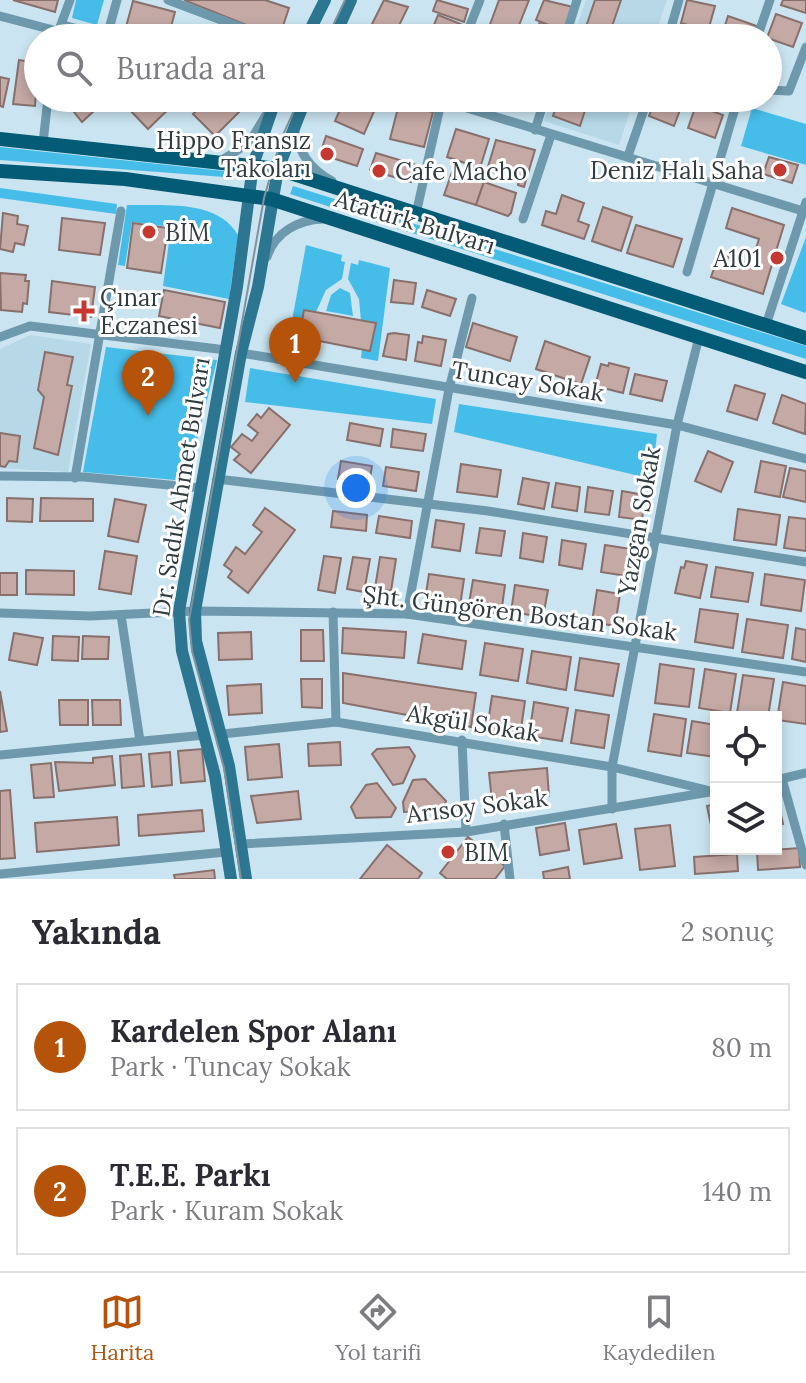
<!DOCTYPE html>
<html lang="tr">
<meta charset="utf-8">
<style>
:root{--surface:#fff;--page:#f7f7f7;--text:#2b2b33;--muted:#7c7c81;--line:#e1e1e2;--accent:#b45309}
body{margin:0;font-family:Lora,serif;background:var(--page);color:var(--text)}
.controls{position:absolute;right:24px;bottom:24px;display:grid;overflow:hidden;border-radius:0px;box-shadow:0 4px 12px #0003}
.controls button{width:72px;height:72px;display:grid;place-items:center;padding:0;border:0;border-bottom:2px solid var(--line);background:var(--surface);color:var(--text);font:40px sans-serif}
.you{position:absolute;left:356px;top:488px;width:28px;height:28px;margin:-20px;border:6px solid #fff;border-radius:50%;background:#1a73e8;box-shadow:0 0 0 12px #1a73e833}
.badge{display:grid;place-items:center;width:52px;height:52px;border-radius:50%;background:var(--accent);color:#fff;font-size:26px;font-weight:700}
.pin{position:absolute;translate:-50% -66px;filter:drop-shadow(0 2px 4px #0008)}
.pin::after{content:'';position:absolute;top:42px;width:28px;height:24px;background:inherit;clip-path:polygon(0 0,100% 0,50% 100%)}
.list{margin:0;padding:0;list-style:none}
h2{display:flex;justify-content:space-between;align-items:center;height:104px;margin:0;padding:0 32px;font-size:34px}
h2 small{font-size:26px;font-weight:400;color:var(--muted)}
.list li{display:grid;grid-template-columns:52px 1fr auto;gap:24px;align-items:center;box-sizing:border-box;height:128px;margin:0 16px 16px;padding:0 16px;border:2px solid var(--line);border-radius:0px}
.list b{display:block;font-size:30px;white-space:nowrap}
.list p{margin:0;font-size:26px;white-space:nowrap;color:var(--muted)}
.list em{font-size:26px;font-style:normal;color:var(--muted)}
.icon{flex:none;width:44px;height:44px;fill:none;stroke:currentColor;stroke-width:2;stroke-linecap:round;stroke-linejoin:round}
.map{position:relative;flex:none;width:806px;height:879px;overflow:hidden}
.search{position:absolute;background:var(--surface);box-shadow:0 4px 12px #0003;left:24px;right:24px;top:24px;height:88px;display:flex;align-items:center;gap:20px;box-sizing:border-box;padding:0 28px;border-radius:44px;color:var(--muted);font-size:30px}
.sheet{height:392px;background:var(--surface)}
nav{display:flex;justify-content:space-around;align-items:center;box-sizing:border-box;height:112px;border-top:2px solid var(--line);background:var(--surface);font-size:22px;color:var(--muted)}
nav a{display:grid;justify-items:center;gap:4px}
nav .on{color:var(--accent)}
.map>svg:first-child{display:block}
.built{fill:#b6d8e7}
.green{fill:#46bde8}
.building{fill:#c4a9a5;stroke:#886f6b;stroke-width:2}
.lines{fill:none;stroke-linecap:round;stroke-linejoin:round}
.minor{stroke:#6e99ac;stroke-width:9}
.secondary{stroke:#2d7691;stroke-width:12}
.primary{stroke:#045b75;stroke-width:14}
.tram{stroke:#80939c;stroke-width:2}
.poi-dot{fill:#c5382f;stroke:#fff;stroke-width:3}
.labels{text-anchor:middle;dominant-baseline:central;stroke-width:6;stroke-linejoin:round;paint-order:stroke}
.poi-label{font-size:24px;fill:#313c41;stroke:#fff;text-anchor:start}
.street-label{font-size:24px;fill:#313c41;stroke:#fff}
</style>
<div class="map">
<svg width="806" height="879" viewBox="0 0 806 879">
<rect width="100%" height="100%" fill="#cae5f1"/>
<g class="built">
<path d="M586,0H667L654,38H573Z"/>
<path d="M552,98H634L619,145L544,121Z"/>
<path d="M30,335L91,344L68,472L0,468V349Z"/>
</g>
<g class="green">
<path d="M76,0H104L97,25L72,18Z"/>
<path d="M752,108L806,124V165L741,146Z"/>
<path d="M0,147L224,171V177L0,160Z"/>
<path d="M293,186L806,346V359L290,194Z"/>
<path d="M0,188L117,204L116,214L0,198Z"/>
<path d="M127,205C164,206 217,199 238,235L229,299L163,286L171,227L132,222L125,266L118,265Z"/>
<path d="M806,237V311L805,313L781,304Z"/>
<path d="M306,245L342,255L341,261L345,262L342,279L326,290L316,312L304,310L300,334L290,331Z"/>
<path d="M359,260L390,268L378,361L361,358L362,349L370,350L375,324L361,321L359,299L348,279L351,263L358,265Z"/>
<path d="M340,288L350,293L353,316L326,311L331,295Z"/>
<path d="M106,347L217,360L187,481L83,472Z"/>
<path d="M250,368L436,399L432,424L245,402Z"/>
<path d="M459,404L657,434L652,479L454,432Z"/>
</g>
<g class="building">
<path d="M13,0H58L55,12Z"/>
<path d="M184,0H265L289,8L279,38Z"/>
<path d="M384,0L408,7L393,38H375L367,34Z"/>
<path d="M437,0L468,9L464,22L433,11Z"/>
<path d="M499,0H529L514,38H485Z"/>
<path d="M544,0L573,7L564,31L536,20Z"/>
<path d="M595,0H621L608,38L585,30Z"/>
<path d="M687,0L715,6L708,31L681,23Z"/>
<path d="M783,0H806V13L781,5Z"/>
<path d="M133,1L175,12L168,38L126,27Z"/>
<path d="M776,14L802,23L793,47L767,38Z"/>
<path d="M438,15L463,25L458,38L429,37Z"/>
<path d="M728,16L757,26L753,38H721Z"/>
<path d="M540,22L562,30L559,38L536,31Z"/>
<path d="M679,30L705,38H676Z"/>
<path d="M19,60L38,63L35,106L13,104Z"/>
<path d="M0,77L9,79L3,107L0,106Z"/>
<path d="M63,98H108L82,122Z"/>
<path d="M138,98H174L177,101L148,129L128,108Z"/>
<path d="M209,98H232L243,108L215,136L193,114Z"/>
<path d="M345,98H380L364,134L335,121Z"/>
<path d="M559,98H589L580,126L553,116Z"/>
<path d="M656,98L683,102L674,126L649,116Z"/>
<path d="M701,98H727L725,105Z"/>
<path d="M399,104L433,112L424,147L390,139Z"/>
<path d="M696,105L723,115L715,138L688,128Z"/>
<path d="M456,129L489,139L480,168L447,157Z"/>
<path d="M326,136L363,149L357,166L320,154Z"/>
<path d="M496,140L535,150L524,187L518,185L519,180L487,170Z"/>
<path d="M376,153L416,165L411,182L370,170Z"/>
<path d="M769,157L798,165L792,183L763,174Z"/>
<path d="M452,172L484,182L476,205L444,195Z"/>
<path d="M484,182L516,193L511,213L508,216L476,205Z"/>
<path d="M562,195L584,203L578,221L589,225L584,239L542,225L546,211L556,214Z"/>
<path d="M603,207L632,217L621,251L592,241Z"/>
<path d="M732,208L784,225L763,294L711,277L719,254L751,264L759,239L726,228Z"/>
<path d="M3,213L18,216L17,224L28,226L24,245L15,243L13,252L0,249Z"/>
<path d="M62,218L105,223L100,255L59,250Z"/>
<path d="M133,223L168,228L161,273L127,268Z"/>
<path d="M636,225L682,239L673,267L627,253Z"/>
<path d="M0,273L26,275L25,281H29L27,304L23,303L22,312L1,310Z"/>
<path d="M394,280L416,283L413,304L391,302Z"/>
<path d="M52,281L95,287L91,317L49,312Z"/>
<path d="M164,290L225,302L220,328L159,316Z"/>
<path d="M427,290L456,299L450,316L422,307Z"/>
<path d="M304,310L376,323L370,351L299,337Z"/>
<path d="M473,323L517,337L510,361L466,347Z"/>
<path d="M394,333L409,335L406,360L383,356L388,334Z"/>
<path d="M423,336L446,340L441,366L415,361L418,342L422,343Z"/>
<path d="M545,341L590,357L581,384L536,369Z"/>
<path d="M45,352L73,357L67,385L72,386L58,455L34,448L44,397L38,390Z"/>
<path d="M609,363L629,368L623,393L595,386L601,364L608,366Z"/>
<path d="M635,374L667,381L662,401L630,394Z"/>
<path d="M735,385L765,394L757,420L727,411Z"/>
<path d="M782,395L806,404L805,434L773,423Z"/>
<path d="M269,408L290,425L251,473L234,460L240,454L231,447L242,434L252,441L258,433L248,425L257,414L261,418Z"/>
<path d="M350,423L383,429L380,446L347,440Z"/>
<path d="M393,429L426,434L423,451L391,447Z"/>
<path d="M0,433L20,436L17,462L9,461L5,467L0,466Z"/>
<path d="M708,451L733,462L721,492L695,481Z"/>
<path d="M341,461L372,466L369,484L338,479Z"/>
<path d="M761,461L786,466L780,497L755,492Z"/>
<path d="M461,464L501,470L497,497L457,492Z"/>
<path d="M386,467L419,472L416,491L383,486Z"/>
<path d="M790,468L806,471V502L783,497Z"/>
<path d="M523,478L549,483L544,509L518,504Z"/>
<path d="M556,483L580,487L577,511L552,507Z"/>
<path d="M588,487L613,491L609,515L585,512Z"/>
<path d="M622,491L645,495L642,520L619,517Z"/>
<path d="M7,498L33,499L32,522L7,521Z"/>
<path d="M41,498L93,499V521H40Z"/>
<path d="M115,499L146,505L138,542L108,536Z"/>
<path d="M265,508L295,530L248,593L228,577L232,571L224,565L236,547L245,554L262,532L253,525Z"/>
<path d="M738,509L780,515L776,545L734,540Z"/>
<path d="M333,511L367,515L366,531L331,527Z"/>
<path d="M379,516L412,521L410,538L376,533Z"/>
<path d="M789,517L806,519V551L784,548Z"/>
<path d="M436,520L464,524L460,551L432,547Z"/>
<path d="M480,528L505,531L501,556L476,553Z"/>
<path d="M523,533L547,537L543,562L520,558Z"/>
<path d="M562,540L586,544L582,569L559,565Z"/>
<path d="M605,545L631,549L627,576L601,572Z"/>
<path d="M105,551L137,556L131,594L99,589Z"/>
<path d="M324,556L341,558L335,593L318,590Z"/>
<path d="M353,557L370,559L364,592L347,589Z"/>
<path d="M380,557L396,559L391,591L375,588Z"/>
<path d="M686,561L707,565L700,598L675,593L681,567L684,568Z"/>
<path d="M716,567L753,573L748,602L711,597Z"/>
<path d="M26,570L74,571V595L26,594Z"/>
<rect x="0" y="573" width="17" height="22"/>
<path d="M429,574L464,579L460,606L425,600Z"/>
<path d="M765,574L805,580L801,611L761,605Z"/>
<path d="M473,580L505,585L501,614L468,609Z"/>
<path d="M515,585L548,590L543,617L511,612Z"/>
<path d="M597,590L620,594L615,626L592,622Z"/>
<path d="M700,609L738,614L733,648L695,642Z"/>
<path d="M747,619L788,625L783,658L742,652Z"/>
<path d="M343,628L406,632L404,658L342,653Z"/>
<path d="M796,628L806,630V662L792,659Z"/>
<path d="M301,630H323L324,661H301Z"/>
<path d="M251,632L252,659L219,660L218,633Z"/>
<path d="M14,633L43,638L37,665L9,660Z"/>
<path d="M423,634L466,641L462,669L418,663Z"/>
<path d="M53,636L79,637L78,661L52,660Z"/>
<path d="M83,636L109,637L108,659H82Z"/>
<path d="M485,643L523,649L518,681L480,675Z"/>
<path d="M532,651L571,657L566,690L527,683Z"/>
<path d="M580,658L619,664L613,696L575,690Z"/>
<path d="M660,664L694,669L689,707L655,703Z"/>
<path d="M705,669L736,674L730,713L699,708Z"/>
<path d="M343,673L476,693L471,727L343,703Z"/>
<path d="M743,675L774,679L768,717L737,713Z"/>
<path d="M301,679H322V708L302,707Z"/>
<path d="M783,682L806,686V724L777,720Z"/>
<path d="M261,684L262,713L229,715L227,686Z"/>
<path d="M0,691L7,731L0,732Z"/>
<path d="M492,696L525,701L520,736L487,730Z"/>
<path d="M59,700H88V725H60Z"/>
<path d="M92,700H120L121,725H93Z"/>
<path d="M534,702L568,708L562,741L529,736Z"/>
<path d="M576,710L609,715L604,748L571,743Z"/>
<path d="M654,714L686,719L681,756L648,751Z"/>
<path d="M692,721L716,725V757L687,753Z"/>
<path d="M340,742L341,765L309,766L308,744Z"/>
<path d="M279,744L282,777L248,780L245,747Z"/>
<path d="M409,747L415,756L403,783L393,785L372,754L377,749Z"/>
<path d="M202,749L205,781L181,783L178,751Z"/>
<path d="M170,752L172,785L152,787L149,754Z"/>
<path d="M141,754L144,786L122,788L120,756Z"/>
<path d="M112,756L115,785L59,791L55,762L93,763V758Z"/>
<path d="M51,763L54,797L34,798L31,765Z"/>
<path d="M547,768L549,796L492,801L489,773Z"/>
<path d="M425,779L446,801L443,810L404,812L403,802L413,780Z"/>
<path d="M377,783L396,808L391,817L356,818L351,807L366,785Z"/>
<path d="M10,790L15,858L0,859V791Z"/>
<path d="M298,791L301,819L257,823L251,796Z"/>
<path d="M776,792L783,824L776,825Z"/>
<path d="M716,804V838L714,839L707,806Z"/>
<path d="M202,810L204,831L139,836L138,815Z"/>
<path d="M117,817L119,845L37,852L35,823Z"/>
<path d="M565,823L569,850L540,855L536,828Z"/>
<path d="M616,824L622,858L584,864L579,830Z"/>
<path d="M670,825L675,866L640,870L635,829Z"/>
<path d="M468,837L505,866L495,879H447L440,873Z"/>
<path d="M387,845L422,873L418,879H360Z"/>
<path d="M799,848L800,867L758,870L757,851Z"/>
<path d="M737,854L738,871L695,874L694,857Z"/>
<path d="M568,867L570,879H544L543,872Z"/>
<path d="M214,870L215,879H175L174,875Z"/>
</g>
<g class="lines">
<g class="minor">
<path d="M168,0L269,38"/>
<path d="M0,16L57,31"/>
<path d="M63,25L113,38"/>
<path d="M107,36L117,0"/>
<path d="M56,38L70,0"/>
<path d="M465,38L480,0"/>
<path d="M565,38L577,0"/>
<path d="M668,38L679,0"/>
<path d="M757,38L770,0"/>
<path d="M768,90L789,91L806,47"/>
<path d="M441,100L806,212"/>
<path d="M294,128C299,153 310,169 332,181"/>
<path d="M535,130L545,98"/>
<path d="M43,143L48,98"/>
<path d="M628,156L648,98"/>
<path d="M222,160L249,143L266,115"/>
<path d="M416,214L442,98"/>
<path d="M523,219L551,135"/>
<path d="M267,257C275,232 298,220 323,219"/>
<path d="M687,272L738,98"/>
<path d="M766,325L806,202"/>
<path d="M0,337L30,326L226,350"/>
<path d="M241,353L677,425L806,459"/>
<path d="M0,476L84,477L201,488"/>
<path d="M75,478L121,211"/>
<path d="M217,479L488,511L806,562"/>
<path d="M333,612L336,722"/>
<path d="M0,613L90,616L195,611L407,614L806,672"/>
<path d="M407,614L449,389L472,298"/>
<path d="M121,615L140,741"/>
<path d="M222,734L336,722L612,767L715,792"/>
<path d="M462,740L466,832"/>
<path d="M0,755L205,735"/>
<path d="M782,779L806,865"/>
<path d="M776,780L806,773"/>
<path d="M612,809V767L677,425L699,337"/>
<path d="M504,824L510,879"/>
<path d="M241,844L466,832L710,792"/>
<path d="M0,874L226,852"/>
</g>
<g class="secondary">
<path d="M306,38L325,0"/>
<path d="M334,38L351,0"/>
<path d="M231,879L215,776L182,651L179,611L237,287L253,165L276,98"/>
<path d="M246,879L229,766L196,641L195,611L241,353L258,287L278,169L306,98"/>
</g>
<g class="primary">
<path d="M0,139L278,169L806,338"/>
<path d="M0,171L125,179L271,199L806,372"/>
</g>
<g class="tram">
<path d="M327,38L345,0"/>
<path d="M241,879L224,768L192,651L189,620L264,198L281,139L300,98"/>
</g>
</g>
<g class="poi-dot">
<circle cx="327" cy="154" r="8"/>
<circle cx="780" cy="170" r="8"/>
<circle cx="379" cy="171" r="8"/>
<circle cx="149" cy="232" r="8"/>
<circle cx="777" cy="258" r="8"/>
<path d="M80 299h8v8h8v8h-8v8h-8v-8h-8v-8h8z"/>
<circle cx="448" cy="852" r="8"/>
</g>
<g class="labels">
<g class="poi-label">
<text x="311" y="140" text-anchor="end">Hippo Fransız<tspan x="311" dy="28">Takoları</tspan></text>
<text x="764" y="170" text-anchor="end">Deniz Halı Saha</text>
<text x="395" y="171">Cafe Macho</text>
<text x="165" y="232">BİM</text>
<text x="761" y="258" text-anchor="end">A101</text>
<text x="100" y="297">Çınar<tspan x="100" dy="28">Eczanesi</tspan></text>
<text x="464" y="852">BIM</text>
</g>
<g class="street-label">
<text transform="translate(415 222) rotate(17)">Atatürk Bulvarı</text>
<text transform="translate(528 381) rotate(9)">Tuncay Sokak</text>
<text transform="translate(181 487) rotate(-81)">Dr. Sadık Ahmet Bulvarı</text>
<text transform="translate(639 521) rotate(-80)">Yazgan Sokak</text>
<text transform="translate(520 613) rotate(7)">Şht. Güngören Bostan Sokak</text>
<text transform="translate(473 723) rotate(9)">Akgül Sokak</text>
<text transform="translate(477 806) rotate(-7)">Arısoy Sokak</text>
</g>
</g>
</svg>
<div class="controls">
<button><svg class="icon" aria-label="locate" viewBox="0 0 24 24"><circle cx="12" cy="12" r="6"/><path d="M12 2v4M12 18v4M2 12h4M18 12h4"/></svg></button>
<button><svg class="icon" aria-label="layers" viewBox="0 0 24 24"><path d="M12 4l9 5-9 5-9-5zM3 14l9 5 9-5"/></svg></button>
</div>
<div class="you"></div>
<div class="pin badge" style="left:295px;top:383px">1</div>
<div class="pin badge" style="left:148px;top:416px">2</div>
<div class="search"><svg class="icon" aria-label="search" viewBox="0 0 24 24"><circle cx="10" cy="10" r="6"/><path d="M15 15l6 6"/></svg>Burada ara</div>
</div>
<section class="sheet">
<h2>Yakında<small>2 sonuç</small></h2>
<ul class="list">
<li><span class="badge">1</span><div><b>Kardelen Spor Alanı</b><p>Park · Tuncay Sokak</p></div><em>80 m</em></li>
<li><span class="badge">2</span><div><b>T.E.E. Parkı</b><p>Park · Kuram Sokak</p></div><em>140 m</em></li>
</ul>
</section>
<nav>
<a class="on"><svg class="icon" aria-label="map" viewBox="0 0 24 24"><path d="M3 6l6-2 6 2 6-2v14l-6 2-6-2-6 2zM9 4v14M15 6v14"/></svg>Harita</a>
<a><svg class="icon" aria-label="directions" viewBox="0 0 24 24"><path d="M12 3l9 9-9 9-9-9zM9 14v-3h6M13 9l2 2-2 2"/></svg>Yol tarifi</a>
<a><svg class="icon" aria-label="saved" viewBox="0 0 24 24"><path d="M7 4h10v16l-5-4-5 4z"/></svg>Kaydedilen</a>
</nav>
